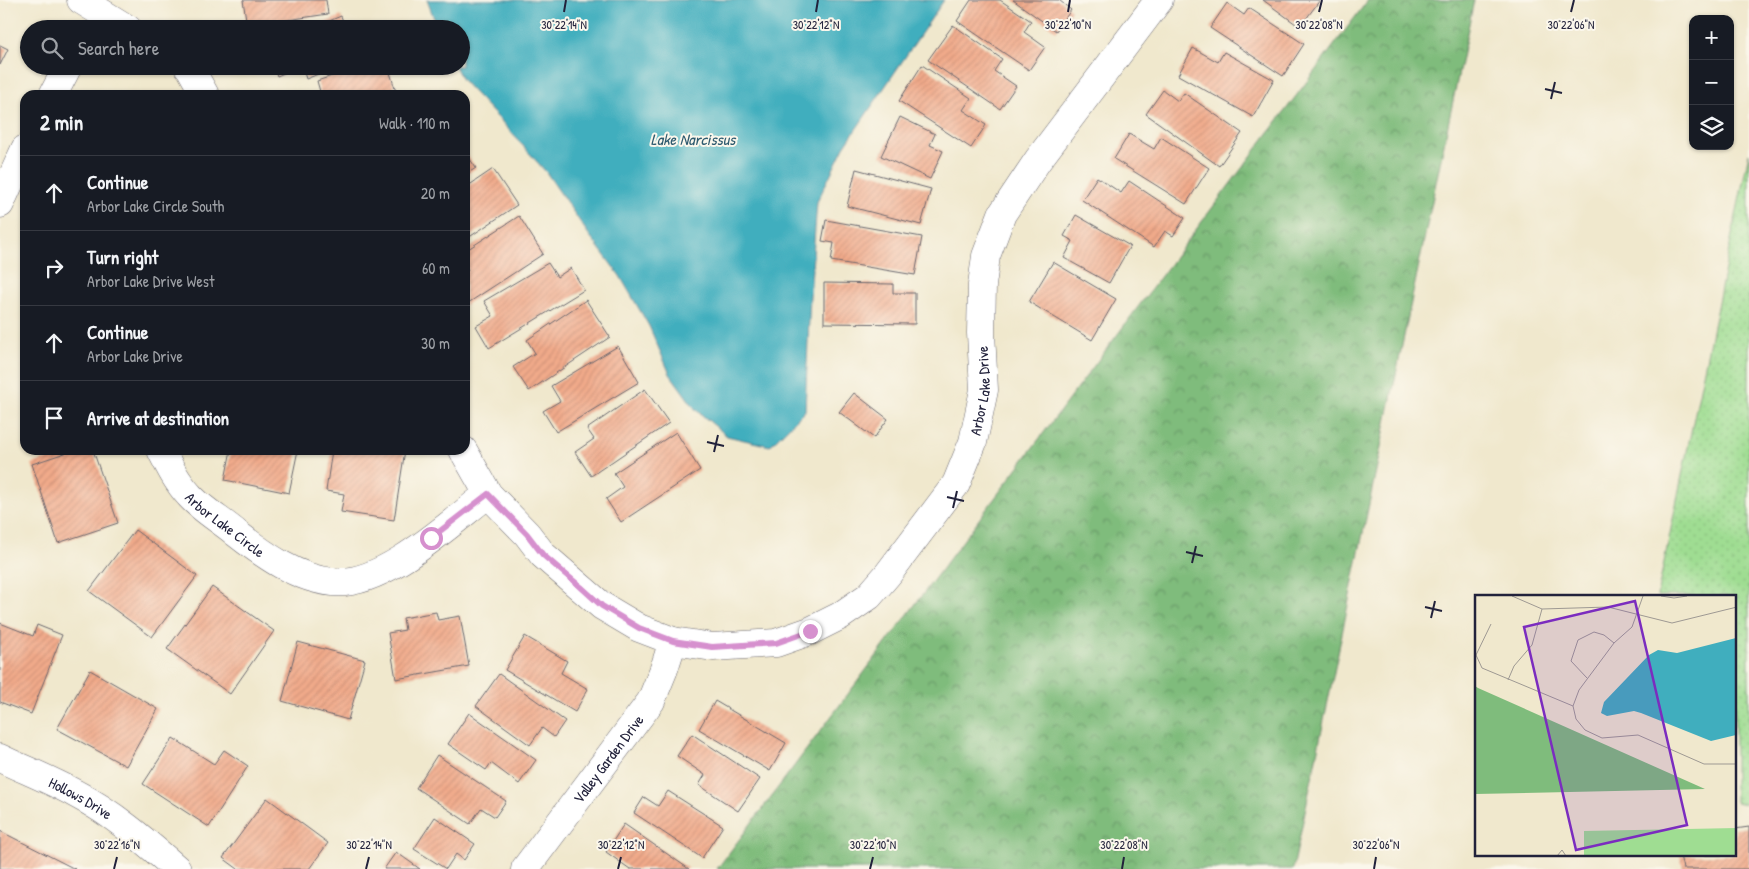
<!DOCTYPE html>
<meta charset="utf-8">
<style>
:root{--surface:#171b24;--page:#242831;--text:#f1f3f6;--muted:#9ea1a6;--line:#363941}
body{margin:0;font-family:"Patrick Hand",sans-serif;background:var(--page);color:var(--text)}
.controls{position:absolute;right:15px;top:15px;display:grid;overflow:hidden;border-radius:10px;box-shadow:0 1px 4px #0004}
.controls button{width:45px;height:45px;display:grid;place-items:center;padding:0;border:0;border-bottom:1px solid var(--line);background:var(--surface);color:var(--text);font:25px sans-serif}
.stop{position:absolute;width:15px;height:15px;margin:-11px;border:4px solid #d690ce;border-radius:50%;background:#fff}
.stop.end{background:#d690ce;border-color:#fff;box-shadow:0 1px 5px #0008}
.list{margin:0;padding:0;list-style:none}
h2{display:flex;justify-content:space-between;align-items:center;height:65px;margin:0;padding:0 20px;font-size:21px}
h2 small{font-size:16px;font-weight:400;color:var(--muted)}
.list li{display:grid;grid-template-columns:32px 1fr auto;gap:15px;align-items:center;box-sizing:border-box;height:75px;padding:0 20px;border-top:1px solid var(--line)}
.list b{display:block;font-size:19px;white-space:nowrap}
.list p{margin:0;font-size:16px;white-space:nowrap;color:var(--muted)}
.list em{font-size:16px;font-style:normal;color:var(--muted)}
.icon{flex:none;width:28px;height:28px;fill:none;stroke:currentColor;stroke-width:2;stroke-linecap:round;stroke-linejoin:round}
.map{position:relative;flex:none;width:1749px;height:869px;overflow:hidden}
.search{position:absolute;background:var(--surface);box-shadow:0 1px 4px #0004;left:20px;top:20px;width:450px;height:55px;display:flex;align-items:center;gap:12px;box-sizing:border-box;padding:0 18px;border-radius:28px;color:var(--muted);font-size:19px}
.panel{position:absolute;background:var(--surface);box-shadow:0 1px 4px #0004;left:20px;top:90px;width:450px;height:365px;border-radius:15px}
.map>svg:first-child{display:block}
.forest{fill:url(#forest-crowns);stroke:#506f5c}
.park{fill:url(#park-dots);stroke:#608066}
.water{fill:#40aebe;stroke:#31687c}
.building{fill:url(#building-hatch)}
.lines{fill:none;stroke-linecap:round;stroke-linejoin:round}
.minor-casing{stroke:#6a676e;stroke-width:29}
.minor{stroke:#fff;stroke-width:28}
.route{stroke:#d690ce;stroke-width:6}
.ticks{fill:none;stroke:#22223b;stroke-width:2}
.labels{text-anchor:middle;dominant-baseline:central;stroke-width:4;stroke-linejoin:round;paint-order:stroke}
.street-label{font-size:15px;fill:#22223b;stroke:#fbf7ec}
.water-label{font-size:16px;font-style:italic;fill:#2e5a6f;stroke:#fbf7ec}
.inset-road{fill:none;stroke:#9e9993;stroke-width:1}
.view{fill:#7b2cbf;fill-opacity:0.15;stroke:#7b2cbf;stroke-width:2.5}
.inset-edge{fill:none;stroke:#22223b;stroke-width:2.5}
.ticks-label{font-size:12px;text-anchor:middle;fill:#22223b;stroke:#fbf7ec;stroke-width:4;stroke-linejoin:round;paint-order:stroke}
</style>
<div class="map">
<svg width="1749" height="869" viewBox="0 0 1749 869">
<defs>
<pattern id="forest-crowns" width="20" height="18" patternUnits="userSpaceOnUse" patternTransform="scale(1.25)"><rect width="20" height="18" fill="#7fbc7c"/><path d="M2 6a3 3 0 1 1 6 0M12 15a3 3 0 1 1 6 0" fill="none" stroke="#689867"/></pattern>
<pattern id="park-dots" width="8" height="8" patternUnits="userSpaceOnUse" patternTransform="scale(1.25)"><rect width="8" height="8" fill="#9fdd92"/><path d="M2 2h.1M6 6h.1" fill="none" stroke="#89bd7f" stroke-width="1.8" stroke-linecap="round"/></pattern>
<pattern id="building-hatch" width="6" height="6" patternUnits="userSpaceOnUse" patternTransform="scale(1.25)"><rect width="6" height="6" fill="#f1aa8a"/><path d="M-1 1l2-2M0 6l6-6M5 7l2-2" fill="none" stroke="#ce9278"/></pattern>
</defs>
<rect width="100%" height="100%" fill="#fbf7ec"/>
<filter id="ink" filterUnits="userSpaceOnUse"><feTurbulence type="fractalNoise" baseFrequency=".02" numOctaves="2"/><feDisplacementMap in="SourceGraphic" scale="10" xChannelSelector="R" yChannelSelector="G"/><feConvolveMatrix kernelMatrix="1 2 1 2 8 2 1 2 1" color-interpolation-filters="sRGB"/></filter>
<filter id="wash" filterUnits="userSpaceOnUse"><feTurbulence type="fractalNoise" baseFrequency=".0096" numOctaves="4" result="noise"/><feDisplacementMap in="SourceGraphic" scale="20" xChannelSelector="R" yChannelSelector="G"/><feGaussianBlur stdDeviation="1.12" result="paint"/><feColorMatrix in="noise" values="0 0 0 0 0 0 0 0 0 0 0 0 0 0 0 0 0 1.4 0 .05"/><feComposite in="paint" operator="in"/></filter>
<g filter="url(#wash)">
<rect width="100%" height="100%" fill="#f0e8cd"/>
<path class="forest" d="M1368,0H1474L1293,869H717Z"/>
<path class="park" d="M1749,153V805L1735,802V596H1657Z"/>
<path class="water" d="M427,0H944L844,147L817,202L810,296L805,411L770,446L727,436L696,410L670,374L649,326L620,276L587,232L546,172L502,122L462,80L455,66H461V29H438Z"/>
<g id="blocks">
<g class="building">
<path d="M243,0H326L328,14L247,26Z"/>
<path d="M971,0H1000L1031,21L1024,32L1045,47L1029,70L957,21Z"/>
<path d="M1013,0H1059L1071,10L1056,31Z"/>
<path d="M1263,0H1320L1300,27Z"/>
<path d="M1227,3L1244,15L1249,8L1304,44L1283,76L1210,28Z"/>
<path d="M341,16L346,29H310Z"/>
<path d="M953,25L1002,59L994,71L1016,86L1000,109L928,60Z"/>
<path d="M0,45L8,49L0,65Z"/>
<path d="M1193,48L1218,62L1224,52L1274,80L1253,117L1178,75Z"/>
<path d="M922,65L971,98L963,110L986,125L971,148L899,101Z"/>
<path d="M273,66H301L277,76Z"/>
<path d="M302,66H338L306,79Z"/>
<path d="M362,66H388L397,95H321L317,81Z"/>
<path d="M1163,90L1178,101L1184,93L1242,133L1219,166L1146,114Z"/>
<path d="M900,117L935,134L930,145L943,151L930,179L881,156Z"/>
<path d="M1129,134L1154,149L1161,137L1209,168L1186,204L1114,159Z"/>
<path d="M465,152L476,168L465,175Z"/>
<path d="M493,169L517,205L465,240V188Z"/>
<path d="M856,169L931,189L921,225L847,206Z"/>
<path d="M1097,177L1121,193L1129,181L1185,218L1173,236L1165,231L1154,247L1082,200Z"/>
<path d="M1076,215L1130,246L1109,283L1064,258L1073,241L1064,236Z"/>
<path d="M519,216L543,254L465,305V272L468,270L465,265V251Z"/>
<path d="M826,220L922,237L915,275L831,261L834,243L822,241Z"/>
<path d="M1053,262L1116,299L1092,340L1029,302Z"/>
<path d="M548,263L557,277L571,268L584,290L489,348L476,326L493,316L484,301Z"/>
<path d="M824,283L893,284V293H915V324L824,323Z"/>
<path d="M586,300L610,337L529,391L513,367L535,353L527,340Z"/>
<path d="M618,346L639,382L556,432L543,411L560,401L551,386Z"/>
<path d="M645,389L669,423L591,476L575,452L594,439L587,429Z"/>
<path d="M854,393L888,419L874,438L839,412Z"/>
<path d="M676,432L700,470L621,522L606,499L623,487L614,473Z"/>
<path d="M74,450H93L118,523L58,543L32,464Z"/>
<path d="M231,450H298L289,493L225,480Z"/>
<path d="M332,450H405L394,520L341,512L344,494L326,491Z"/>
<path d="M135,530L197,576L152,637L89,591Z"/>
<path d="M212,587L274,631L230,694L167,649Z"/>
<path d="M436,612L438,620L460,616L469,666L396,679L388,633L405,630L403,618Z"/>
<path d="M0,623L33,636L37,625L62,635L31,714L0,702Z"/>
<path d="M525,636L567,661L561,673L588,689L575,712L505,670Z"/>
<path d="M298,642L365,660L348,720L282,701Z"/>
<path d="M90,670L158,709L126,766L57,729Z"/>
<path d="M499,674L565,721L554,737L542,728L530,745L476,706Z"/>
<path d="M715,701L786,743L770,771L699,729Z"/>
<path d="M469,713L536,760L519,784L491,763L486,770L448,744Z"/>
<path d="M692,734L760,779L738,811L699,785L705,775L677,756Z"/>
<path d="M173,738L214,764L224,750L248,766L209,827L143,784Z"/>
<path d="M437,755L506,801L495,817L481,808L470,824L416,788Z"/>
<path d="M668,791L723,826L702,858L634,813L644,797L658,806Z"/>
<path d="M267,798L328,843L309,869H238L223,858Z"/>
<path d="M435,817L475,844L464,860L456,854L446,869L414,849Z"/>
<path d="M624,824L689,869H630L606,852Z"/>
<path d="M1749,827V869H1683L1680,855H1735V829Z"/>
<path d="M0,831L75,869H0Z"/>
<path d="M396,852L420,869H384Z"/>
</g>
</g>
</g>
<g filter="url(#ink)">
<use href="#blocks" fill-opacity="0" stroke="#6a676e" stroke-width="1"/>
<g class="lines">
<g class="minor-casing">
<g id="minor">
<path d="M81,0L128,29"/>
<path d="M188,66L190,68L205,95"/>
<path d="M53,95L68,66"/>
<path d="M0,204L25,149"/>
<path id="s1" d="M161,450C169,466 177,482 189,495C201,509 222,521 236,533C264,555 297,579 333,582C383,587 450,523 488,494"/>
<path id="s2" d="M463,450L488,494L527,534L543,555L602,606L639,628L673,641L713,647L776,643L810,631L840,616L869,596L888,574L956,484L973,442L984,390L981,333L982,285L986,256L1002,214L1038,160L1159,0"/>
<path id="s3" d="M0,758C25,770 51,780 76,794C113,813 146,842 177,869"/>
<path id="s4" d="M525,869L651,701L664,669L673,641"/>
</g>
</g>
<use href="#minor" class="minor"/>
</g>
</g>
<g class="lines" filter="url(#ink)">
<path class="route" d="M431,538L488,494L527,534L543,555L564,573L581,587L602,606L639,628L673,641L712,647L776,643L810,631"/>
</g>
<path class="ticks" d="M564,12L566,0M816,12L818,0M1068,12L1070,0M1319,12L1322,0M1571,12L1574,0M1545,89L1562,93M1551,99L1555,82M707,442L724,446M714,452L718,435M947,497L964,501M953,508L957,491M1186,552L1203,556M1192,563L1196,546M1425,607L1442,611M1431,618L1435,601M114,869L117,857M366,869L369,857M618,869L621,857M870,869L873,857M1122,869L1124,857M1374,869L1376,857"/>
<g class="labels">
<g class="street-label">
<text stroke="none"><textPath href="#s2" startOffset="738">Arbor Lake Drive</textPath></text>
<text stroke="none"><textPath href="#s1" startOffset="100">Arbor Lake Circle</textPath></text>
<text stroke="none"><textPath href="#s4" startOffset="138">Valley Garden Drive</textPath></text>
<text stroke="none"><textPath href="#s3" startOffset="90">Hollows Drive</textPath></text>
</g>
<g class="water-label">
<text x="693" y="139">Lake Narcissus</text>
</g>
</g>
<g transform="translate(1475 595)">
<rect width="261" height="261" fill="#f0e8cd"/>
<path d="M0,91L3,93L230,194L0,199Z" fill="#7fbc7c"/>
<path d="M262,233L261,261H109V236Z" fill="#9fdd92"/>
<path d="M261,43V140L236,146L166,118L159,116L132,121L126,118L129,107L174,60L183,55L202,58Z" fill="#40aebe"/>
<path class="inset-road" d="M37,1L67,14L133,12L197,28L262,12M168,1L157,32L139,48L104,95L98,111L101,124L110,135L127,143L163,140L229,169H262M186,1L199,3L212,1M16,29L1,60L7,73L98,111M112,83L96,66L103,45L119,37L129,40L139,48M33,85L39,71L57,50L67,14M82,261L87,255L91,261"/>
<path class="view" d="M160,6L212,230L101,255L49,32Z"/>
<rect width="261" height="261" class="inset-edge"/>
</g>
<g class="ticks-label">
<text x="564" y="29">30°22'14"N</text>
<text x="816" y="29">30°22'12"N</text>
<text x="1068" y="29">30°22'10"N</text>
<text x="1319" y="29">30°22'08"N</text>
<text x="1571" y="29">30°22'06"N</text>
<text x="117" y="849">30°22'16"N</text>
<text x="369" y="849">30°22'14"N</text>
<text x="621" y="849">30°22'12"N</text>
<text x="873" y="849">30°22'10"N</text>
<text x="1124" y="849">30°22'08"N</text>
<text x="1376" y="849">30°22'06"N</text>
</g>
</svg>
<div class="controls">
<button>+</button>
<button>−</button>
<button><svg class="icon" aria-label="layers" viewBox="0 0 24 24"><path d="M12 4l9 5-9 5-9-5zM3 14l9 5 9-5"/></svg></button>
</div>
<div class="stop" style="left:431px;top:538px"></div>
<div class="stop end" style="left:810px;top:631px"></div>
<div class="search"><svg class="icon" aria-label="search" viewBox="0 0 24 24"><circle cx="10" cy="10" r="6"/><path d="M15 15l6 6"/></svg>Search here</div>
<section class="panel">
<h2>2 min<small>Walk · 110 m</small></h2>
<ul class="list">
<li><svg class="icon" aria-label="ahead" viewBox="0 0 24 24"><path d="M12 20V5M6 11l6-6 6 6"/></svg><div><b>Continue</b><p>Arbor Lake Circle South</p></div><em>20 m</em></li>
<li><svg class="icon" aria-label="right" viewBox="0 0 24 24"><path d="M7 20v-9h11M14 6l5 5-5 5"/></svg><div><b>Turn right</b><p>Arbor Lake Drive West</p></div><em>60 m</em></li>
<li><svg class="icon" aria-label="ahead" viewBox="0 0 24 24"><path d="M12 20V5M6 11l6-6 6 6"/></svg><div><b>Continue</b><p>Arbor Lake Drive</p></div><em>30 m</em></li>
<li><svg class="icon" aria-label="arrive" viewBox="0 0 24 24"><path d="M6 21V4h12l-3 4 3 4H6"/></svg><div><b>Arrive at destination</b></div></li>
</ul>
</section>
</div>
